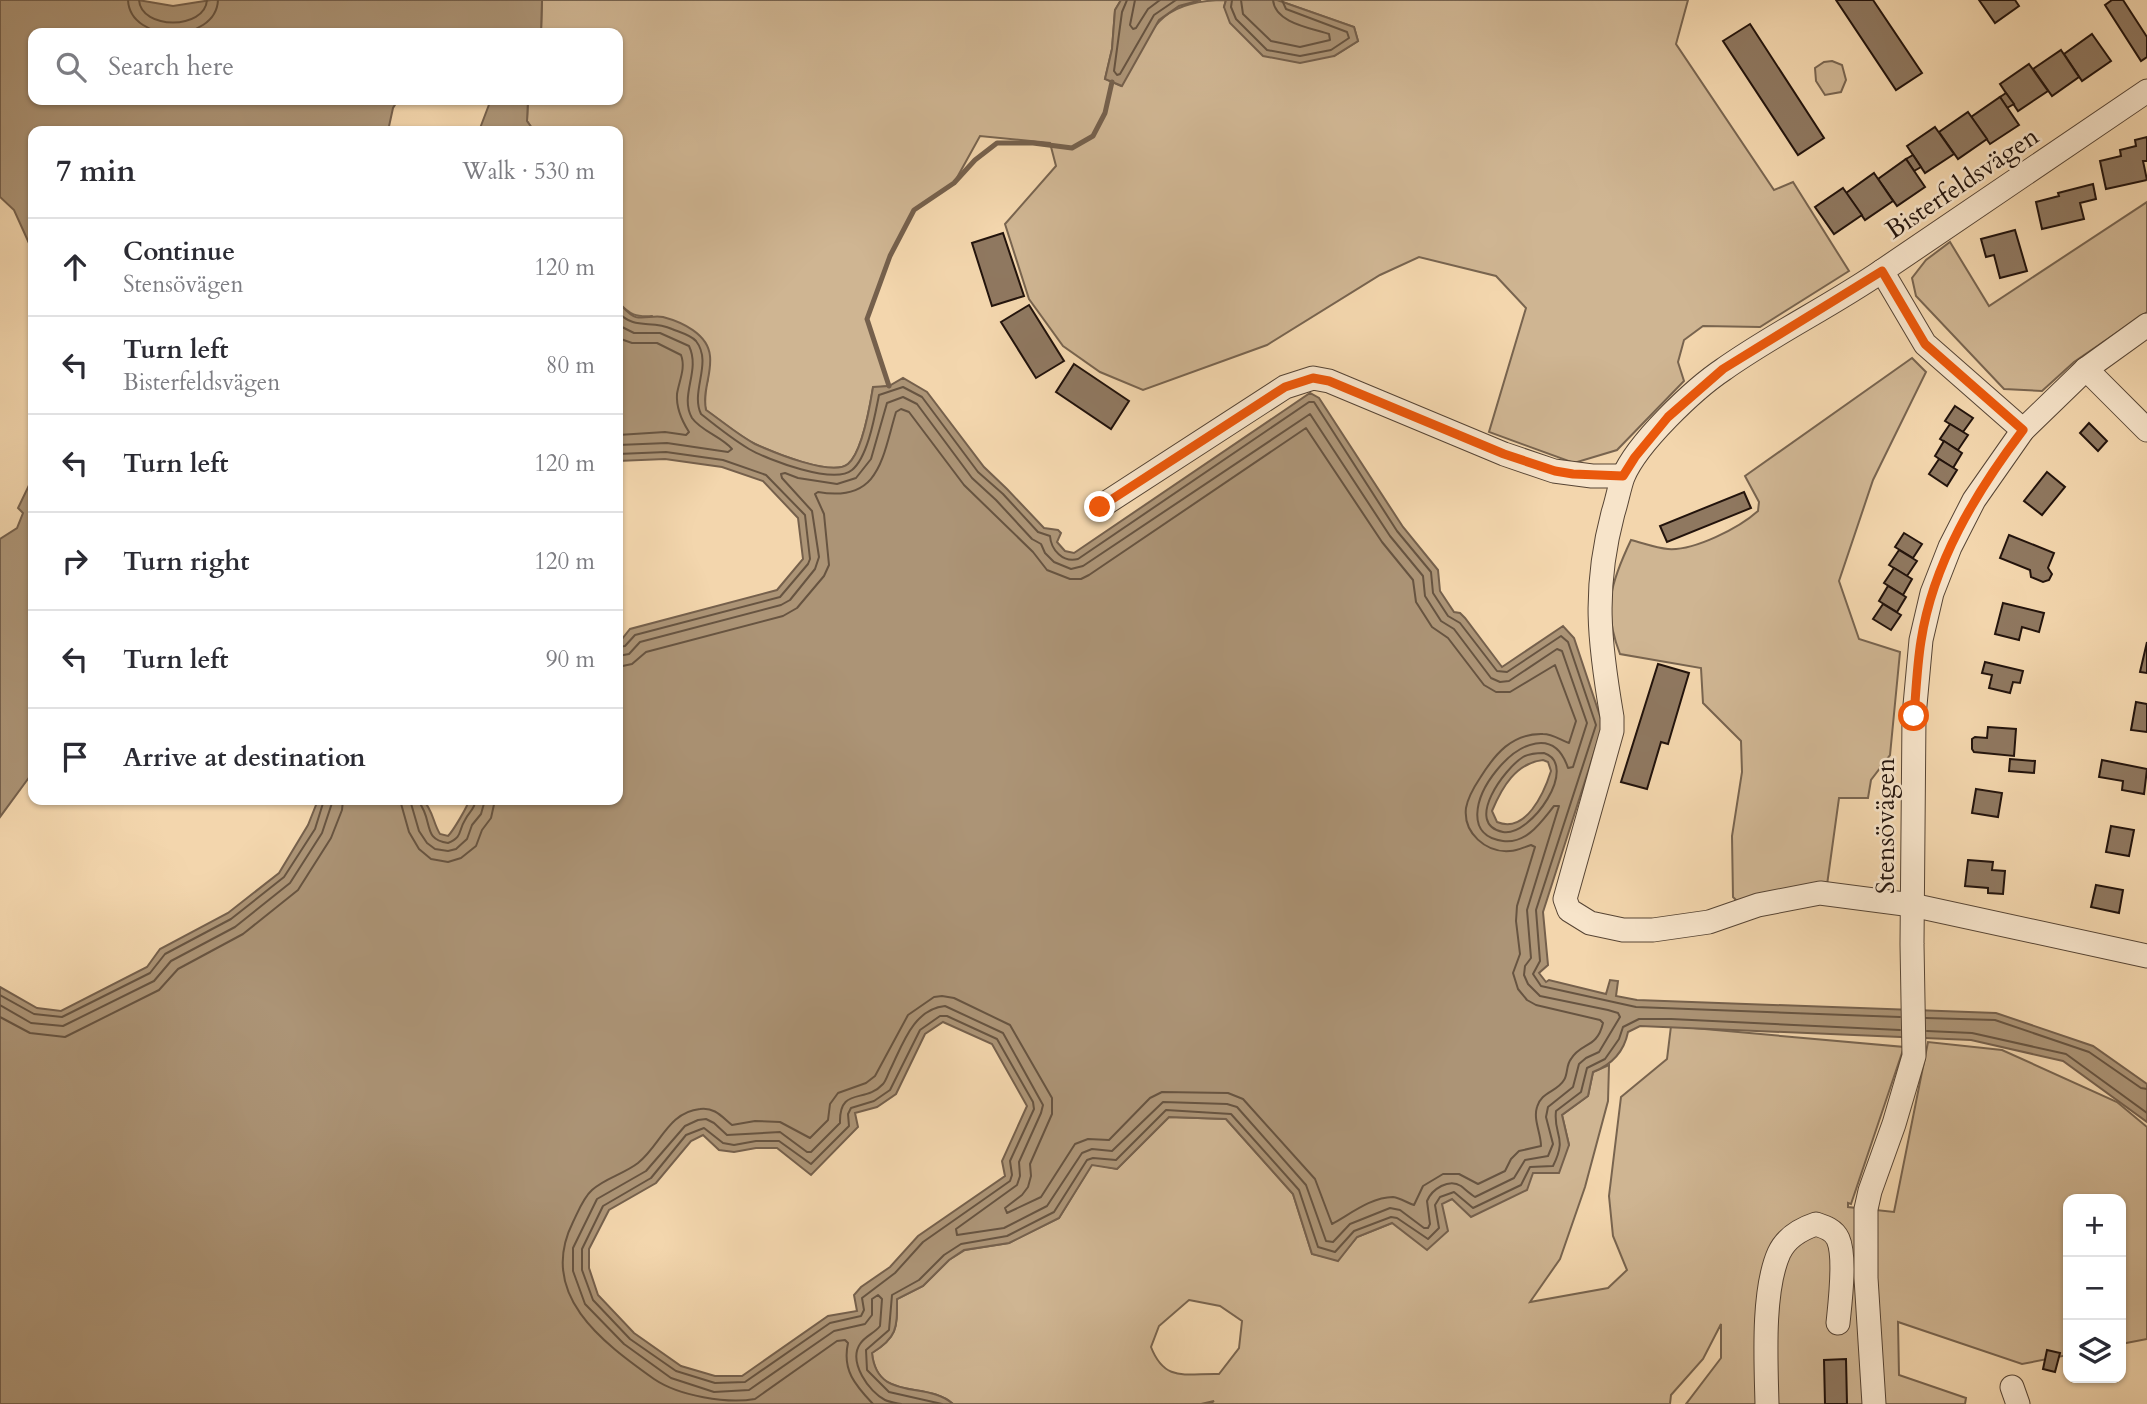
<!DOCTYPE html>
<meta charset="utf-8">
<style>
:root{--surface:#fff;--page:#f7f7f7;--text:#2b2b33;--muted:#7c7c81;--line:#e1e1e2}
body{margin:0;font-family:Cardo,serif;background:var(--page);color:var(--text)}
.controls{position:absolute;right:21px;bottom:21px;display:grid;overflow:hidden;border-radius:14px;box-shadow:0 2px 5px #0004}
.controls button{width:63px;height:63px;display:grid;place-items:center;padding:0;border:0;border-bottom:2px solid var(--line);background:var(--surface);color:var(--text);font:35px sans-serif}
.stop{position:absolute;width:21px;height:21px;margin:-16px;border:5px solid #ea580c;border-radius:50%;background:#fff}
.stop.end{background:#ea580c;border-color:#fff;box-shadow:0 2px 7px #0008}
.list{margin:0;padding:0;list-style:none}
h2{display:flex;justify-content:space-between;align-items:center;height:91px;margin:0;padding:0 28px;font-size:30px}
h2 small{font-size:23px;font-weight:400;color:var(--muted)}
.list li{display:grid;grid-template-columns:46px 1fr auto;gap:21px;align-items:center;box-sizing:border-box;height:98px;padding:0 28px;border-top:2px solid var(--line)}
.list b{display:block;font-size:26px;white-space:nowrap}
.list p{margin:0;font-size:23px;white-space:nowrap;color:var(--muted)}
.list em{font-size:23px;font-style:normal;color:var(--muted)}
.icon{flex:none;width:38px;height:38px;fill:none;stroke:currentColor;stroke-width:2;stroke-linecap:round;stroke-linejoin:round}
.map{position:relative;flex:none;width:2147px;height:1404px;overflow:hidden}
.search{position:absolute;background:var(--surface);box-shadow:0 2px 5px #0004;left:28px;top:28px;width:595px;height:77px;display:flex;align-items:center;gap:18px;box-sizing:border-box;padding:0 24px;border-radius:14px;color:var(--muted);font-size:26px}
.panel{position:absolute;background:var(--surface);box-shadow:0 2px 5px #0004;left:28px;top:126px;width:595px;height:679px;border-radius:14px}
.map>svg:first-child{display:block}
.green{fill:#cfb592;stroke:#78644f;stroke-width:2;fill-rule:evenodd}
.water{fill:#ac9476;stroke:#75604c;stroke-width:2;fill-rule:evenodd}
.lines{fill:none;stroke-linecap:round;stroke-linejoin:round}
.shore{stroke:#675441;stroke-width:2}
.stream{stroke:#75604c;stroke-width:5}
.building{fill:#8f7860;stroke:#22130c;stroke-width:2}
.minor-casing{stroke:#564434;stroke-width:25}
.minor{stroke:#f7e4ca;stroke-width:23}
.route{stroke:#ea580c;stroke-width:9}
.labels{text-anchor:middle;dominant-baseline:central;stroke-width:5;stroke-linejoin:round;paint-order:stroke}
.street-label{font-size:26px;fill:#22130c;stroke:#f7e4ca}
</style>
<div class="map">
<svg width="2147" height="1404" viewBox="0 0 2147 1404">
<rect width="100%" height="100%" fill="#f3d6ad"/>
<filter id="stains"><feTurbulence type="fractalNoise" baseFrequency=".00286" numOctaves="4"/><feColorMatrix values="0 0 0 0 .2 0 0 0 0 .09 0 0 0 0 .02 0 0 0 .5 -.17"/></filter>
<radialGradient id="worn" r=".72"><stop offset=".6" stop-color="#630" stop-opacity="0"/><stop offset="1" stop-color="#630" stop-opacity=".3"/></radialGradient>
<g class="green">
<path d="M542,0H1121L1115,10L1112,49L1105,79L1121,86C1151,31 1156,0 1226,0L1224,7L1334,56L1358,41L1354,27L1277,0H1688L1676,44L1774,190L1793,182L1849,271L1760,327L1703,326L1684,340L1678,362L1684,381L1617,450L1574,463L1489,432L1526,308L1496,276L1419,257L1380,275L1267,345L1143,390L1100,372L1063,346L1029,299L1005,224L1056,166L1050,143L980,136L954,183L914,210L890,256L867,319L889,386L873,388C870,406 862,453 848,464C832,477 772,452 755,444C738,435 721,421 706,410L703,398L708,379L652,316C636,317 630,315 619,303L618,131H534L527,121L528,100H618V33H541Z"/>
<path d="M1832,61L1842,65L1846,80L1841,92L1825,95L1816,81L1815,68L1824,62Z"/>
<path d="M2147,202V312L2074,362L2042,391L2004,389L1916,296L1912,278L1926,260L1950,242L1989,306Z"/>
<path d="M1912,358L1926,372L1873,480L1839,581L1859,639L1900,652L1890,755L1871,780L1868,798H1839L1827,885L1742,906L1733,897L1732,836L1742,772L1741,741L1703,703L1701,668L1620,654C1602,608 1611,582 1631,540C1643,543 1656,548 1668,549C1694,551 1739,528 1758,511L1759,502L1745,476Z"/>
<path d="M1671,1026L1904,1047L1851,1204L1848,1203V1207L1894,1212L1928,1042L2002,1050L2117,1102L2147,1127V1339L2121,1344V1199H2068V1355L2022,1364L1898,1322L1899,1375L1966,1398L1965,1404H1686L1721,1358V1324L1703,1359L1671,1395L1670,1404H1210L1214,1401L1201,1404H953C927,1380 877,1403 872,1353C898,1337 897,1327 897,1299L923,1286L949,1260L965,1250L1009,1243L1059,1218L1092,1164L1117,1169L1169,1117L1226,1119L1293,1194L1312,1254L1338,1260L1357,1237L1452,1199L1533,1173L1569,1145L1562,1115L1588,1096L1593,1072L1609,1065L1608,1101L1585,1187L1560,1259L1530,1302L1608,1288L1627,1270L1613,1236L1609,1196L1621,1097L1667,1059ZM1189,1300L1220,1306L1242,1321L1239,1348L1219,1374C1186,1373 1165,1383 1151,1347L1159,1326Z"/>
</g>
<g class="water">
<path d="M0,0H138L173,6L211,0H542L541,33H33V100H398L393,108L388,131H33V252L14,210L0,197Z"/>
<path d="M1121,0H1201L1179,6L1159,20L1122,86L1105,79L1112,49L1115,10Z"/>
<path d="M1226,0H1277L1354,27L1358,41L1334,56L1300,63L1263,56L1230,23L1224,7Z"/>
<path d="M487,100H528L527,121L534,131H479L490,102Z"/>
<path d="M618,290L620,294L619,303C624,308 629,315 636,317C644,319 654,315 663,317C682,322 708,334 710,356C712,375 702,391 706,410C722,421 738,435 755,444C773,452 832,477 848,464C862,452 870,406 873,387L889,386L903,378L927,392L984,467L1007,489L1044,528L1058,530L1061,533L1057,542L1065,551L1074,553L1310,393L1319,398L1403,527L1438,570L1440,591L1454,612L1460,613L1465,618L1502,667L1563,626L1574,638L1603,725L1543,912L1548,965L1539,973L1546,982L1549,980L1606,994L1610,980L1618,981L1616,996L1637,1000L1996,1013L2093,1046L2147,1084V1122L2063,1061L1971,1040L1640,1026L1628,1032C1624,1052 1611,1065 1593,1072L1588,1096L1562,1115L1569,1145L1559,1173H1533L1527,1190L1471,1217L1452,1199L1442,1204L1448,1231L1427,1250L1392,1223L1357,1237L1338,1261L1312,1254L1293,1194L1226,1119L1169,1117L1117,1169L1092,1165L1059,1218L1009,1243L964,1250L949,1260L923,1286L897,1299C897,1327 898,1337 872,1353C877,1403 927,1380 953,1404H0V987L37,1008L61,1011L147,967L160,949L228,913L279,873L308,825L318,800H423C433,810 433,823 440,834L448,836C453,831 468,806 469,800H618V644L630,629L777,590L803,559L798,518L763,481L722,467L665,459L618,461ZM1543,760L1548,762L1551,771C1544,793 1526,834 1497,822L1492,811C1502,787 1516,763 1543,760ZM943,1022L992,1044L1027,1106L1002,1161L1005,1176L918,1236L890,1267L861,1287L854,1295L857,1311L828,1316L742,1376H715L681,1366L634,1333L598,1295L589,1268V1249L609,1210L656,1183L691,1141L703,1135L719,1150L734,1152L756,1148H777L811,1175L858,1127L855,1113L877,1107L896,1094L925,1034Z"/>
<path d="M33,477V772L0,817V539L17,528L23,513L18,508Z"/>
</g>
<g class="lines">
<g class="shore">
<path d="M128,0C130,44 216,44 218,0"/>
<path d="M139,0C141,30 205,30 207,0"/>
<path d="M1127,0L1122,12L1114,71L1117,75L1120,74L1154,15L1176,0"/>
<path d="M1135,0L1130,25L1133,29L1136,28L1148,9L1160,0"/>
<path d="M1232,0L1231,7L1236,19L1267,50L1300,56L1331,50L1349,38L1347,32L1286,9L1282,0"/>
<path d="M1241,0L1243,14L1271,41L1300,47L1330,40L1329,34C1311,28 1275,23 1273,0"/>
<path d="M618,312C635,331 651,319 672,329C679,332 691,335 696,341C713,363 690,391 701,414C716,426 732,439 749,449C768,460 834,485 852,470C868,457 875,415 879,395L903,387L922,397L978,472L1003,494L1038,532L1050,536C1051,550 1063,563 1078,559L1309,402H1314L1397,531L1431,572L1433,593L1448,616L1460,623L1497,671L1507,672L1561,636L1568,642L1596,725L1536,910L1540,961L1533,974L1541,986L1636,1007L1900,1017"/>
<path d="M618,325L634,333H660L689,346C701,371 679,395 692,418C701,431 722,437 732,449L728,452L667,443L618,445"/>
<path d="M618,338L632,343H657L681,355C686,368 679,381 677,394C676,408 682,421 689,432L686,435L665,432L618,435"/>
<path d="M618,454L666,452L723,460L766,475L805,515L810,559L808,564L780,597L635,635L625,646L618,647"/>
<path d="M618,656L629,654L640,642L781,605L790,600L815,569L819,557L812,511L782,478L781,474L785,473L798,478L837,484L856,478L871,459L887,403L903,397L917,404L972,478L996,500L1032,539L1041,544L1045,553L1054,562L1071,569L1083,566L1310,414L1390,536L1423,576L1425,596L1441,621L1454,629L1491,678L1500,682L1509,681L1557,649L1562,651L1587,723L1573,767L1568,768C1541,686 1427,831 1503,841C1527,844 1541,822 1554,806H1559L1527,910L1531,958L1525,966L1524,975L1528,984L1540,996L1608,1010L1618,1013L1620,1017L1599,1052L1586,1058L1579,1064L1573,1087L1548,1107L1546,1117L1553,1144L1548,1156L1525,1160L1514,1178L1475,1197C1470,1194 1466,1190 1461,1186C1449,1178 1432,1189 1427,1201L1430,1224L1428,1228H1424L1400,1210L1390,1208L1350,1224L1333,1242L1326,1241L1306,1185L1237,1107L1227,1104L1163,1102L1112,1151L1092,1149L1082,1153L1047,1206L1004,1228L957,1235L956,1229L1017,1185L1020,1176L1019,1162L1041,1113L1043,1105L1003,1033L945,1006C913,1009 902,1046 890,1070C888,1074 886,1081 883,1084C865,1104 839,1086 840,1123L811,1152H807L780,1132L727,1135L714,1123L706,1119L698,1120L685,1126L646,1171L597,1199L573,1248V1271L585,1304L624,1344L671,1378L714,1392L749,1390L834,1331L865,1324L872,1315V1299L878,1295L882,1299L880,1326C875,1333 865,1336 860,1344C848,1362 869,1392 885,1400C889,1402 896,1403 901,1404"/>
<path d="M618,667L632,664L646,652L783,616L797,608L824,576L829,565L824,514L815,494L818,492C880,503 882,458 896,412L901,409L909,412L964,485L1033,552L1047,570L1070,579H1081L1089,575L1306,428L1382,542L1413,580L1416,602L1432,627L1448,638L1484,685L1496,692H1510L1555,665L1576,721L1569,743C1560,740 1553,734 1543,734C1512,733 1495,754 1480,778C1474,787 1468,797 1466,808C1463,833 1486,853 1510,851C1518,851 1524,847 1531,845L1535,847L1517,906L1516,921L1520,954L1513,973L1518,989L1527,1000L1536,1005L1600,1020L1603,1023C1597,1049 1581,1042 1571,1059C1566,1065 1568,1074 1564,1080C1557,1092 1541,1092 1537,1107C1533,1120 1541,1133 1541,1146L1519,1151L1511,1159L1505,1171L1478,1184L1459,1174H1443L1423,1186L1414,1205C1407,1203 1401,1198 1393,1197C1371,1197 1349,1215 1332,1224L1315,1179L1243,1099L1228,1093L1162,1092L1150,1098L1109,1140L1088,1139L1075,1144L1041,1197L1007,1213L1005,1208L1022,1195L1028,1187L1031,1176L1030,1164L1052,1114V1098L1010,1025L954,998L942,996L934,997L908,1015L875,1076L866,1083L838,1093L830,1104L828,1120L810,1138L780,1122L755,1121L732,1125C722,1117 715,1107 700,1109C668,1112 660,1146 638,1163C624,1174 605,1178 592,1190C583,1198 578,1212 573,1222C537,1294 602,1342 654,1379C679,1396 727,1404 755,1399L837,1341L845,1340L848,1343C842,1370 855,1385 873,1404"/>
<path d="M1544,753C1580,765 1531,837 1503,832C1463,824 1505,768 1523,757C1530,753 1537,753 1544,753Z"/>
<path d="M400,800L409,832L419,849L431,859L448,862L461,858L476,846L482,830L491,818L495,800"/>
<path d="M410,800L419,831L427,843L435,849L448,851L456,849L467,839L472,825L481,814L485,800"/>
<path d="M419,800C420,804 422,807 424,811C431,827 426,840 448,843C463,837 458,831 465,820C469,812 474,810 476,800"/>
<path d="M0,995L34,1014L62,1017L150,973L165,954L231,919L284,877L315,829L324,800"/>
<path d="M0,1005L31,1023L63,1026L154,981L171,961L235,927L290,883L322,833L333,800"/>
<path d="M940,1016H947L997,1039L1033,1102L1034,1109L1010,1161L1012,1175L1010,1181L923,1242L895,1273L862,1298L864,1310L861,1316L830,1323L745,1382L715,1383L676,1371L630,1339L593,1300L582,1270V1249L603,1206L651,1178L686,1135L704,1128L723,1143L734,1145L756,1141H779L811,1164L849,1126L848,1114L851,1108L874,1101L890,1090L920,1030Z"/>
<path d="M0,1017L30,1033L65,1037L159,990L178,969L243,934L298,890L331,838L342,810L343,800"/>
<path d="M1926,1018L1995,1020L2089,1052L2141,1088L2147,1089"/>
<path d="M1927,1031L1972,1033L2066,1054L2147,1113"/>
<path d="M942,1404L889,1392L867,1370L866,1350L889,1330L892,1295L919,1280L944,1255L961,1244L1007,1236L1054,1212L1087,1160L1093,1158L1116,1160L1166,1110L1231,1114L1299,1190L1318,1247L1335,1252L1354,1231L1391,1217L1397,1218L1428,1239L1439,1228L1435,1205L1440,1197L1454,1192L1473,1208L1521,1185L1530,1167L1553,1166C1568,1136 1553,1136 1556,1111L1581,1092L1587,1068L1605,1059L1619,1039L1623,1027L1639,1019H1671L1900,1030"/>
</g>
<path class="stream" d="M889,386L867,319L890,256L914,210L954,183L975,160L997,143H1033L1072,148L1093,136L1105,113L1112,82"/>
</g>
<g class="building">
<path d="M1836,0H1873L1922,73L1896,90Z"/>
<path d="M1979,0H2015L2019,6L1995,23Z"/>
<path d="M2112,0H2123L2147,37V57L2141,61L2105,5Z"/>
<path d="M1750,24L1824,138L1798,155L1723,41Z"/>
<path d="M2092,34L2111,61L2082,81L2064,54Z"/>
<path d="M2061,50L2079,77L2052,96L2033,69Z"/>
<path d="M2029,64L2048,91L2018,111L2000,84Z"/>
<path d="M2006,93L2014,104L2007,108L2000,97Z"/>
<path d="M2000,97L2019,125L1990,144L1971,117Z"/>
<path d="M1968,112L1987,139L1958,159L1939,132Z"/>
<path d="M1935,127L1954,154L1925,173L1907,146Z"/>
<path d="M2147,137V161H2143L2147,180L2106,189L2100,161L2121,156L2120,150L2136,146L2135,140Z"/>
<path d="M1913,155L1921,167L1914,171L1906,159Z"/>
<path d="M1906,159L1925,187L1897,206L1878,179Z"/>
<path d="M1874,173L1893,201L1865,220L1846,193Z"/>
<path d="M2093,184L2096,199L2080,203L2084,219L2042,229L2036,202L2059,196L2058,193Z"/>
<path d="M1843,188L1862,215L1834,234L1815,207Z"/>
<path d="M2015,230L2027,271L2000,278L1994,255L1986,257L1981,239Z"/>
<path d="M1003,233L1024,296L992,306L972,243Z"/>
<path d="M1029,305L1064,361L1036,378L1001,322Z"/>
<path d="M1074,364L1129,401L1111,429L1056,392Z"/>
<path d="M1955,406L1973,418L1963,432L1945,421Z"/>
<path d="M2089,423L2107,441L2098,451L2080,433Z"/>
<path d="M1950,424L1968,435L1958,450L1940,439Z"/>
<path d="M1944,441L1962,453L1953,468L1935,456Z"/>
<path d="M1939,459L1957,470L1947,486L1929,474Z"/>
<path d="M2047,472L2065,487L2042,515L2024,501Z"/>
<path d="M1744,492L1751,508L1667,542L1660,526Z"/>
<path d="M1904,533L1922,544L1913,558L1895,547Z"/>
<path d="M2009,535L2054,553L2048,568L2052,574L2049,580L2043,582L2031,577L2030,570L2000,558Z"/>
<path d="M1899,550L1917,561L1907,576L1889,565Z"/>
<path d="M1894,568L1912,579L1903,595L1884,583Z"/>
<path d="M1888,586L1906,597L1897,612L1879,601Z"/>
<path d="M2003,603L2044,613L2039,632L2022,627L2019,640L1995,634Z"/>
<path d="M1883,604L1901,615L1891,630L1873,619Z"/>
<path d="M2147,642V673L2140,672Z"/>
<path d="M1985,662L2023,671L2020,683L2013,682L2010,693L1989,688L1992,675L1982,673Z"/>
<path d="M1658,664L1689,673L1668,744L1661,742L1647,789L1621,782Z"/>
<path d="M2136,702L2147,704V732L2131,730Z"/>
<path d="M1988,727L2016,729L2014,756L1974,752L1972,749V739L1975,737L1987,738Z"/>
<path d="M2010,759L2035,761L2034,773L2009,771Z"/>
<path d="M2102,760L2147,769L2144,794L2122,790L2123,781L2099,777Z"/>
<path d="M1976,789L2002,793L1998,817L1972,813Z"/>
<path d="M2111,826L2134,830L2129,856L2106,852Z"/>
<path d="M1968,860L1993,862L1992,870L2005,871L2003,894L1988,893V888L1965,886Z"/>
<path d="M2096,885L2123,890L2119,913L2091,907Z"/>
<path d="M2047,1350L2060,1353L2055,1372L2043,1369Z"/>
<path d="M1846,1359L1847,1404H1825L1824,1360Z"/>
</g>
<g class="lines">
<g class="minor-casing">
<g id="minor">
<path d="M1882,271C1831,306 1775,333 1724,369C1694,389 1637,443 1623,477C1619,488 1617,501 1613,513C1593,589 1599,641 1612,717V731L1565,899L1569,910L1590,923L1623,930H1653L1709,922L1758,905L1820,893L1912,905L2147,956"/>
<path d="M2086,369L2147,430"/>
<path d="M2023,430L1925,344L1882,271L2147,91"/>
<path d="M1100,507L1285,387L1313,378L1329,381L1504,454L1554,471L1592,476H1623"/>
<path d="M2012,1387L2018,1404"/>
<path d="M1767,1404C1766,1362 1762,1291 1779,1253C1786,1238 1801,1229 1816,1224C1825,1227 1834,1230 1838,1239C1846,1257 1840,1303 1838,1323"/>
<path d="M1874,1404L1866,1278V1209L1870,1191L1894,1124L1914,1056L1912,944L1914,716L1921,640L1932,593L1950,547L1974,500L2023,430L2086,369L2147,325"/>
</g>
</g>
<use href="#minor" class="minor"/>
</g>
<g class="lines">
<path class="route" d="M1100,507L1285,387L1313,378L1329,381L1504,454L1555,471L1573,474L1623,476L1635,457L1668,417L1723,369L1882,271L1925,344L2023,430C1976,492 1933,563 1921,641C1917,666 1916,691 1914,716"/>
</g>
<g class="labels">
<g class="street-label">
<text transform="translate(1962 183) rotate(-34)">Bisterfeldsvägen</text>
<text transform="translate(1885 826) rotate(-90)">Stensövägen</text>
</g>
</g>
<rect width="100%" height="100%" filter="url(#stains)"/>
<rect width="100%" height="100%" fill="url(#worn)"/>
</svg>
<div class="controls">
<button>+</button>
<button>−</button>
<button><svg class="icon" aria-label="layers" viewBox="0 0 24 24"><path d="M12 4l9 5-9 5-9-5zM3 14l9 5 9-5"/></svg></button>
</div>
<div class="stop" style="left:1914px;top:716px"></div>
<div class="stop end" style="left:1100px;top:507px"></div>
<div class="search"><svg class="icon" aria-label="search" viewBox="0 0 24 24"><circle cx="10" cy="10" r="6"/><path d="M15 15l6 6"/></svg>Search here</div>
<section class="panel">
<h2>7 min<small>Walk · 530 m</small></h2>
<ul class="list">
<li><svg class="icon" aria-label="ahead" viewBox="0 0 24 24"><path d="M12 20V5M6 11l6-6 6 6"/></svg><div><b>Continue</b><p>Stensövägen</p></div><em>120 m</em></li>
<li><svg class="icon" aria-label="left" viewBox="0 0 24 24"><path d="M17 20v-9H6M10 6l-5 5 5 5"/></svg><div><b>Turn left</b><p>Bisterfeldsvägen</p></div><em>80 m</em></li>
<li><svg class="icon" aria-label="left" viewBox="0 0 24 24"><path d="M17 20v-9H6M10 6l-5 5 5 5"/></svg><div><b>Turn left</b></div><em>120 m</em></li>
<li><svg class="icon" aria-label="right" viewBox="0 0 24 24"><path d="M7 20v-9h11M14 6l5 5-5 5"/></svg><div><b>Turn right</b></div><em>120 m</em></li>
<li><svg class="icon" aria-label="left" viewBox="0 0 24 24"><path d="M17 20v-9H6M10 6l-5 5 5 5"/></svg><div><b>Turn left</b></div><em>90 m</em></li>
<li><svg class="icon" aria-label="arrive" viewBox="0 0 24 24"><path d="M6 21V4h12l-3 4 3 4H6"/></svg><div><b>Arrive at destination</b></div></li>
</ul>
</section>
</div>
